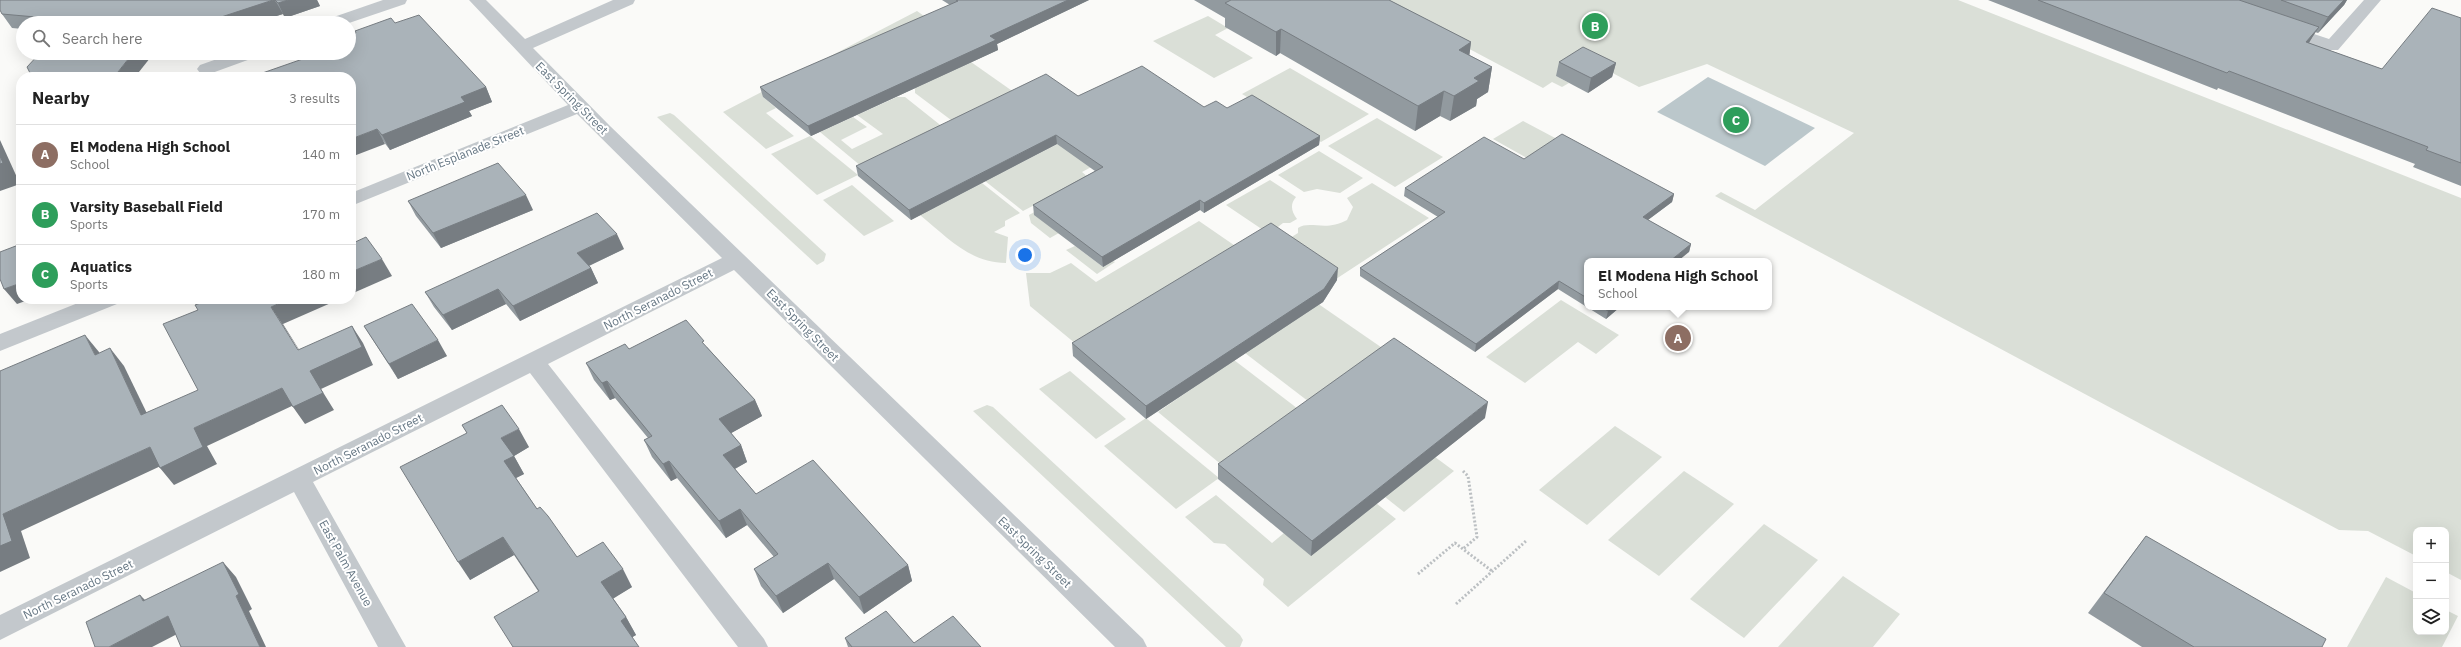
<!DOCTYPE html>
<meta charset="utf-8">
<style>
:root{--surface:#fff;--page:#f2f2f2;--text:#222;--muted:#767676;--line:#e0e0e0;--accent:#e4572e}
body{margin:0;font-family:"IBM Plex Sans",sans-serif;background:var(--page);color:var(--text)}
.controls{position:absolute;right:12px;bottom:12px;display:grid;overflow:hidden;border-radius:8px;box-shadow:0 4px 16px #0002}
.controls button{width:36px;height:36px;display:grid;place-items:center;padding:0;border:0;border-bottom:1px solid var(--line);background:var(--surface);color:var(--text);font:20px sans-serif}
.you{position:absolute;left:1025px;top:255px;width:14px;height:14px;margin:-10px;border:3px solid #fff;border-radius:50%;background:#1a73e8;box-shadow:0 0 0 6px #1a73e833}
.badge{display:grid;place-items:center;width:26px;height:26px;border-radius:50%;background:var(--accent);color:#fff;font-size:13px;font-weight:700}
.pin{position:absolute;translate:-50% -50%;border:2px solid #fff;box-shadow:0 1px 4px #0006}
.popup{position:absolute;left:1584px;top:258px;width:188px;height:52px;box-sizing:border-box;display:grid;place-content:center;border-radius:8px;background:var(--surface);filter:drop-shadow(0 1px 3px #0005);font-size:13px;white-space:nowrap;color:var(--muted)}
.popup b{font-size:15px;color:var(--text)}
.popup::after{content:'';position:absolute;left:50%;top:100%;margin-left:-8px;border:8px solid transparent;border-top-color:var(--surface)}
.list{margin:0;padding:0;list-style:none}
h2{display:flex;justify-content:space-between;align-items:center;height:52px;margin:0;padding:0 16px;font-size:17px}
h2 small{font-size:13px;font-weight:400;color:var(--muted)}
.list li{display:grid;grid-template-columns:26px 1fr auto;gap:12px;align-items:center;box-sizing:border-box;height:60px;padding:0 16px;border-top:1px solid var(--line)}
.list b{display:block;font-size:15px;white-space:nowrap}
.list p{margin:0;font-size:13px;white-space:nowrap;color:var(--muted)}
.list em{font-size:13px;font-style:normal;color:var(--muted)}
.icon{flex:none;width:22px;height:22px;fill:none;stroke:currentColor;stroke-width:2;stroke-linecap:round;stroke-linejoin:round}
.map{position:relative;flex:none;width:2461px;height:647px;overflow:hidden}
.search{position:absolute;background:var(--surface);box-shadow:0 4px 16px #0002;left:16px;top:16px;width:340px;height:44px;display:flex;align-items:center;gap:10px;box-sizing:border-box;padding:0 14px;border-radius:22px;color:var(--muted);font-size:15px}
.panel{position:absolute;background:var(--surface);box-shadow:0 4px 16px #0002;left:16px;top:72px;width:340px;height:232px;border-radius:16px}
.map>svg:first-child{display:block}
.green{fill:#dadfd7}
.water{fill:#bbc7cb}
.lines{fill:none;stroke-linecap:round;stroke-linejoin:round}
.path{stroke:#bbbfc2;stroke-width:3;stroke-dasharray:2 2;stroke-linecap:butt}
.minor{fill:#c3c8cc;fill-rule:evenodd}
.wall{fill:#929a9f}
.shaded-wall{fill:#777d82}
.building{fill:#aab3b9;stroke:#777d82}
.labels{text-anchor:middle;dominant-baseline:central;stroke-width:4;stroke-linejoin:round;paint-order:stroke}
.street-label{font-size:12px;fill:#657683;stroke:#fff}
</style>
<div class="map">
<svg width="2461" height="647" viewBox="0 0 2461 647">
<rect width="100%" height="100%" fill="#fafaf8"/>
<g class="green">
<path d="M1377,0H1958L2461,198V580L2446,572V530H2416V556L2368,531L2339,530L1715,196L1721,192L1755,210L1854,133L1707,64L1639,87L1605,69L1556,76L1569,83L1562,87L1552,82L1543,88Z"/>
<path d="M917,11L934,23L763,97L776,108L766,113L794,136L766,149L723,112Z"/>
<path d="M1208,16L1228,28L1215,35L1253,58L1214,78L1153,41Z"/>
<path d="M971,62L1021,97L955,123L915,93V88Z"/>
<path d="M1290,68L1369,114L1321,142L1242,94Z"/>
<path d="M897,97H905L944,128L867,171L820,132L853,117L867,127L841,140L852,149L883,134L857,115Z"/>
<path d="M670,113L674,115L826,254L824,261L817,265L657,117Z"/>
<path d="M1377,118L1443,157L1395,187L1328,146Z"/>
<path d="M1523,121L1557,139L1527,158L1493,139Z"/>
<path d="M1075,135L1108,158L1082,172L1088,177L1023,211L985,181Z"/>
<path d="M810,136L858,175L817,195L771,154Z"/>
<path d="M1319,151L1363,178L1340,193L1317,189L1304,192L1278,175Z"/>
<path d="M1093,180L1034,214L1059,233L1050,238L1031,223L1029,215Z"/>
<path d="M1270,180L1296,197C1290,204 1291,211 1297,219L1290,223H1283L1269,234L1226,205Z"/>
<path d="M982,183L1020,213L1005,221V226L994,232L1008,237L1006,263C970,263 947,237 920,215Z"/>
<path d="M1372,183L1429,218L1336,279L1290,238L1298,233V228C1310,220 1326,232 1347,220L1353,207L1347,198Z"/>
<path d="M852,185L894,221L864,236L823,200Z"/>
<path d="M1199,221L1244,252L1076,344L1030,306L1026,273H1050L1071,263L1096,282Z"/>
<path d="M1075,246L1103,267L1113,261L1115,262L1097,274L1066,250Z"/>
<path d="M1561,300L1619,335L1596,354L1578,342L1525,383L1486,357Z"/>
<path d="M1317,303L1391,354L1317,408L1245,353Z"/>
<path d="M1234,360L1306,415L1229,471L1158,412Z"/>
<path d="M1070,371L1126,419L1096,439L1039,389Z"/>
<path d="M987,405L993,407L1240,635L1243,640L1240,647H1226L973,411Z"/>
<path d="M1146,418L1219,478L1176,509L1104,446Z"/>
<path d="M1615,426L1662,457L1587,525L1539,490Z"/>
<path d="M1435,457L1454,471L1404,512L1385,497Z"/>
<path d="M1684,471L1734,504L1659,576L1608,540Z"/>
<path d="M1216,495L1272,543L1284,533L1376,503L1396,519L1288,607L1263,585L1264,579L1225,544L1214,543L1185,517Z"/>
<path d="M1764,524L1818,560L1744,638L1690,599Z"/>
<path d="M1843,576L1900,614L1873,647H1778Z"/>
<path d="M2386,577L2416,593V632H2446V610L2458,616L2442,647H2347Z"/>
</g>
<path class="water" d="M1708,77L1815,128L1765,166L1657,112Z"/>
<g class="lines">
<g class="path">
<path d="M1463,471L1468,476L1477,537L1463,549"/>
<path d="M1418,574L1455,543L1492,571"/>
<path d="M1456,604L1526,541"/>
</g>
<g class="minor">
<path d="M383,0H407L405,4L349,23H326L328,19Z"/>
<path d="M469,0H486L525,39L613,0H635L633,4L533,48L610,126L1143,639L1147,647H1115L734,270L548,364L764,639L768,647H738L530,373L313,482L406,647H378L294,492L0,640V615L722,258L577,114L351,206V193L568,105Z"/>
<path d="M2364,0H2381L2338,50H2326L2278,33L2275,29L2278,25L2284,24L2329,39Z"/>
<path d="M234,53H259L256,57L212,73H200L197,69L200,65Z"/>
<path d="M88,299H120L117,304L0,351V334Z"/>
</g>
</g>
<g class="wall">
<path d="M317,0L320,6L285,18L283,14L254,23H23V29L12,28L2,14Z"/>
<path d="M942,0H1089L997,44L998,50L811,136L763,97L760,87L950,5Z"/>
<path d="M1194,0H1389L1471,42L1469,55L1492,67L1488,92L1477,99L1476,106L1450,121L1440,116L1415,131L1280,53L1276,56L1225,27V18Z"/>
<path d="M1988,0H2347L2344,5L2318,33L2315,32L2309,43L2382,69L2461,18V186L2413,167L2415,164L2218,88L2217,90Z"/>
<path d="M395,23L486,87L492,102L469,111L472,116L390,150L316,53H317L356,33L355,31Z"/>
<path d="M1559,62L1616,63L1612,77L1588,93L1556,76Z"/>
<path d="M1078,96L1204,107L1227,108L1320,136L1319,145L1204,213L1200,210L1103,267L1034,215L1033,205L1095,171L1057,144L911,220L858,176L856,166Z"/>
<path d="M1524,159L1674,194L1672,202L1648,220L1691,244L1689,252L1587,261V307H1620L1606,319L1558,289L1475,352L1360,276V268L1438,217L1404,196L1405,188Z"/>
<path d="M408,201L533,210L441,248L416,216Z"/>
<path d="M624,249L589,266L591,268L598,283L520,321L506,304L452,330L434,307L425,292Z"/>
<path d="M1337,280L1323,302L1146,419L1073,356L1072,343Z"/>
<path d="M364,326L447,356L398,379Z"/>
<path d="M707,347L755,400L762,416L731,433L741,445L747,462L735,469L756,494L908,565L912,581L864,614L834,579L783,613L761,586L754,569L774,557L747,525L726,538L677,478L671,481L652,457L644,440L648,438L615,398L610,400L594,380L586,363L629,349Z"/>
<path d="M1485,418L1311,556L1218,479V464Z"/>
<path d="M462,425L529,447L514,456L524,474L516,478L537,509L577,557L632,587L613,598L626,617L636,635L632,637L538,591L514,555L470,580L467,433Z"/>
<path d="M2146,536L2322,647H2142L2088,613L2130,557Z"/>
<path d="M845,638L914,643L981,647H848Z"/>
</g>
<g class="shaded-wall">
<path d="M273,0H275L283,14L254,23H203Z"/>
<path d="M288,0H317L320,6L285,18L278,3Z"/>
<path d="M1068,0H1089L997,44L998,50L811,136L808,126L990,36Z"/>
<path d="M2344,0H2347L2344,5L2318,33L2328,17Z"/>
<path d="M195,18L198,23H180Z"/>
<path d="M2319,27L2308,44L2306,42Z"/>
<path d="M1281,29L1280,53L1276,56V32Z"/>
<path d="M1471,42L1468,67L1459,50Z"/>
<path d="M133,53H154L135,77H114Z"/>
<path d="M1616,63L1612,77L1588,93L1591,78Z"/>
<path d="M1492,67L1488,92L1477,99L1476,106L1450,121L1454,96L1474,78Z"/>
<path d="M486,87L492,102L469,111L472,116L390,150L382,135L461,97Z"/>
<path d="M1444,91L1440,116L1415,131L1418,106Z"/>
<path d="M377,129L385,144L351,157V139Z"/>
<path d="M1056,135L1057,144L911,220L909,210Z"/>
<path d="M1320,136L1319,145L1204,213V203Z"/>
<path d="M0,140L20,184L0,191Z"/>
<path d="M1674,194L1672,202L1641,225L1643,217Z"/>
<path d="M526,195L533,210L441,248L433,233Z"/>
<path d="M1200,200V210L1103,267L1102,257Z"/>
<path d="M617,234L624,249L584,268L577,253Z"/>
<path d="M1691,244L1689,252L1678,261H1670Z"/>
<path d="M382,259L392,276L351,294V272Z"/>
<path d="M591,268L598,283L520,321L513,306Z"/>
<path d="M1338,268L1337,280L1323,302L1146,419V406Z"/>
<path d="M1559,281L1558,289L1475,352L1476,344Z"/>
<path d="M21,283V299H31L17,304L4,289Z"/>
<path d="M498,289L506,304L452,330L443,315Z"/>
<path d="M289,299H340L283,324L310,367L271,307Z"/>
<path d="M1613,307H1620L1606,319L1608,311Z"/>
<path d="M352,326L363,343L373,365L321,389L334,410L305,424L293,407L310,371Z"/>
<path d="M85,335L99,352L109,372L95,355Z"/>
<path d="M438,340L447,356L398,379L389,364Z"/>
<path d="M110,348L124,366L156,432L141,415Z"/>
<path d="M607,381L615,398L610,400L602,383Z"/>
<path d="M282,388L294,405L207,446L217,464L174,485L160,468L194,428Z"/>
<path d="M755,400L762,416L726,436L719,419Z"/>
<path d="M1488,402L1485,418L1311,556L1312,541Z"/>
<path d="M519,429L529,447L514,456L524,474L514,479L504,461L501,438Z"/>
<path d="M741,445L747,462L729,472L723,455Z"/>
<path d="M150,447L165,464L21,531L30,558L0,572V546L3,514Z"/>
<path d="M669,461L677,478L671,481L663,464Z"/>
<path d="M740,509L747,525L726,538L719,521Z"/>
<path d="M503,537L514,555L470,580L458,562Z"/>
<path d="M223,562L236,577L252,609L249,611L266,647H260L236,596Z"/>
<path d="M828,563L834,579L783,613L776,596Z"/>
<path d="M908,565L912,581L864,614L859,597Z"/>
<path d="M623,569L632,587L611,600L601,582Z"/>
<path d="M140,595L155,610L143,601Z"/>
<path d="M168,616L183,631L152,647H109Z"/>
<path d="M626,617L636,635L631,638L621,621Z"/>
</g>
<g class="building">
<path d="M0,0H273L203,23H199L195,18L180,23H66L69,20L2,14L0,10Z"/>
<path d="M275,0H288L278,3Z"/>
<path d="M956,0H1068L990,36L996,40L808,126L760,87L958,1Z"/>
<path d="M1231,0H1389L1471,42L1459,50L1492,67L1474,78L1479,81L1454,96L1444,91L1418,106L1281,29L1276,32L1225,3Z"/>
<path d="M2038,0H2239L2319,27L2306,42L2382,69L2432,8L2461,18V163L2426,150L2428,147L2229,71L2227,73Z"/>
<path d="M2281,0H2344L2328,17Z"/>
<path d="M419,15L486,87L461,97L465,102L382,135L377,129L351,139V77H251L317,54V53H349V35L356,33L355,31L391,18L395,23Z"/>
<path d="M1583,47L1616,63L1591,78L1559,62Z"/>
<path d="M40,53H133L114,77H32L27,67Z"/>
<path d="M1142,66L1204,107L1216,101L1227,108L1252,95L1320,136L1204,203L1200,200L1102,257L1033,205L1103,167L1056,135L909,210L856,166L1046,74L1078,96Z"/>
<path d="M1562,134L1674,194L1643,217L1691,244L1670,261H1587V298L1559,281L1476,344L1360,268L1445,212L1405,188L1484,137L1524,159Z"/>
<path d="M0,156L3,163L0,164Z"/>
<path d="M498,163L526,195L433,233L408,201Z"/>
<path d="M597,213L617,234L577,253L591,268L513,306L498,289L443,315L425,292Z"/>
<path d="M1271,223L1338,268L1324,289L1146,406L1072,343Z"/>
<path d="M366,237L382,259L351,272V244Z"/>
<path d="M21,244V283L4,289L0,279V252Z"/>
<path d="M211,299H289L271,307L298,350L352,326L362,347L310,371L323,393L293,407L282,388L194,428L203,447L160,468L150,447L3,514L12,541L0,546V371L85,335L95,355L110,348L141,415L198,390L163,324L198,310L195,305Z"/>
<path d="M412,304L438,340L389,364L364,326Z"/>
<path d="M1602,307H1613L1608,311Z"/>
<path d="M686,320L704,341L702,342L755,400L719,419L741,445L723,455L756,494L813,460L908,565L859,597L828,563L776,596L754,569L778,554L740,509L719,521L669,461L663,464L644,440L652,436L607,381L602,383L586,363L625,344L629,349Z"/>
<path d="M1394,338L1488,402L1312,541L1218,464Z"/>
<path d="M502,405L519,429L501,438L514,456L504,461L537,509L540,507L548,516L577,557L603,542L623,569L601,582L626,617L621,621L639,647H513L494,617L539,591L503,537L458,562L400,467L467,433L462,425Z"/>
<path d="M2146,536L2326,639L2322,647H2194L2104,593Z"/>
<path d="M223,562L239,594L236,596L260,647H181L168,616L109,647H95L86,622L140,595L143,601Z"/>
<path d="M886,611L914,643L953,616L981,647H852L845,638Z"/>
</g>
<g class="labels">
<g class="street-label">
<text transform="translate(572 98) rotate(45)">East Spring Street</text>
<text transform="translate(465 153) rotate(-22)">North Esplanade Street</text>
<text transform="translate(658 299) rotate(-27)">North Seranado Street</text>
<text transform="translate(803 325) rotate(45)">East Spring Street</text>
<text transform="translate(368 444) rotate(-27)">North Seranado Street</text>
<text transform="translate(1035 552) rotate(44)">East Spring Street</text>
<text transform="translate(346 563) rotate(61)">East Palm Avenue</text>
<text transform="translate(78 589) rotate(-26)">North Seranado Street</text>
</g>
</g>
</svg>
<div class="controls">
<button>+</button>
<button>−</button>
<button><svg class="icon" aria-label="layers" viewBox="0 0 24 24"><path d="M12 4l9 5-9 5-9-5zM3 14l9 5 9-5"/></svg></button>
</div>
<div class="you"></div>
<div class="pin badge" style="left:1678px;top:338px;background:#8d6e63">A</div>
<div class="popup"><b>El Modena High School</b>School</div>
<div class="pin badge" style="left:1595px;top:26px;background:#2e9e5b">B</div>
<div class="pin badge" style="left:1736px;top:120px;background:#2e9e5b">C</div>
<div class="search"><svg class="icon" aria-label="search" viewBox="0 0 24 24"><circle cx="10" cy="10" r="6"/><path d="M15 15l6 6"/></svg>Search here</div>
<section class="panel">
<h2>Nearby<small>3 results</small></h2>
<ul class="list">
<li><span class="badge" style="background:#8d6e63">A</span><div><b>El Modena High School</b><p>School</p></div><em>140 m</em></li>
<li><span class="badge" style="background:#2e9e5b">B</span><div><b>Varsity Baseball Field</b><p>Sports</p></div><em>170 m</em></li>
<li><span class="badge" style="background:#2e9e5b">C</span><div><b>Aquatics</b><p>Sports</p></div><em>180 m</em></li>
</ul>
</section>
</div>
